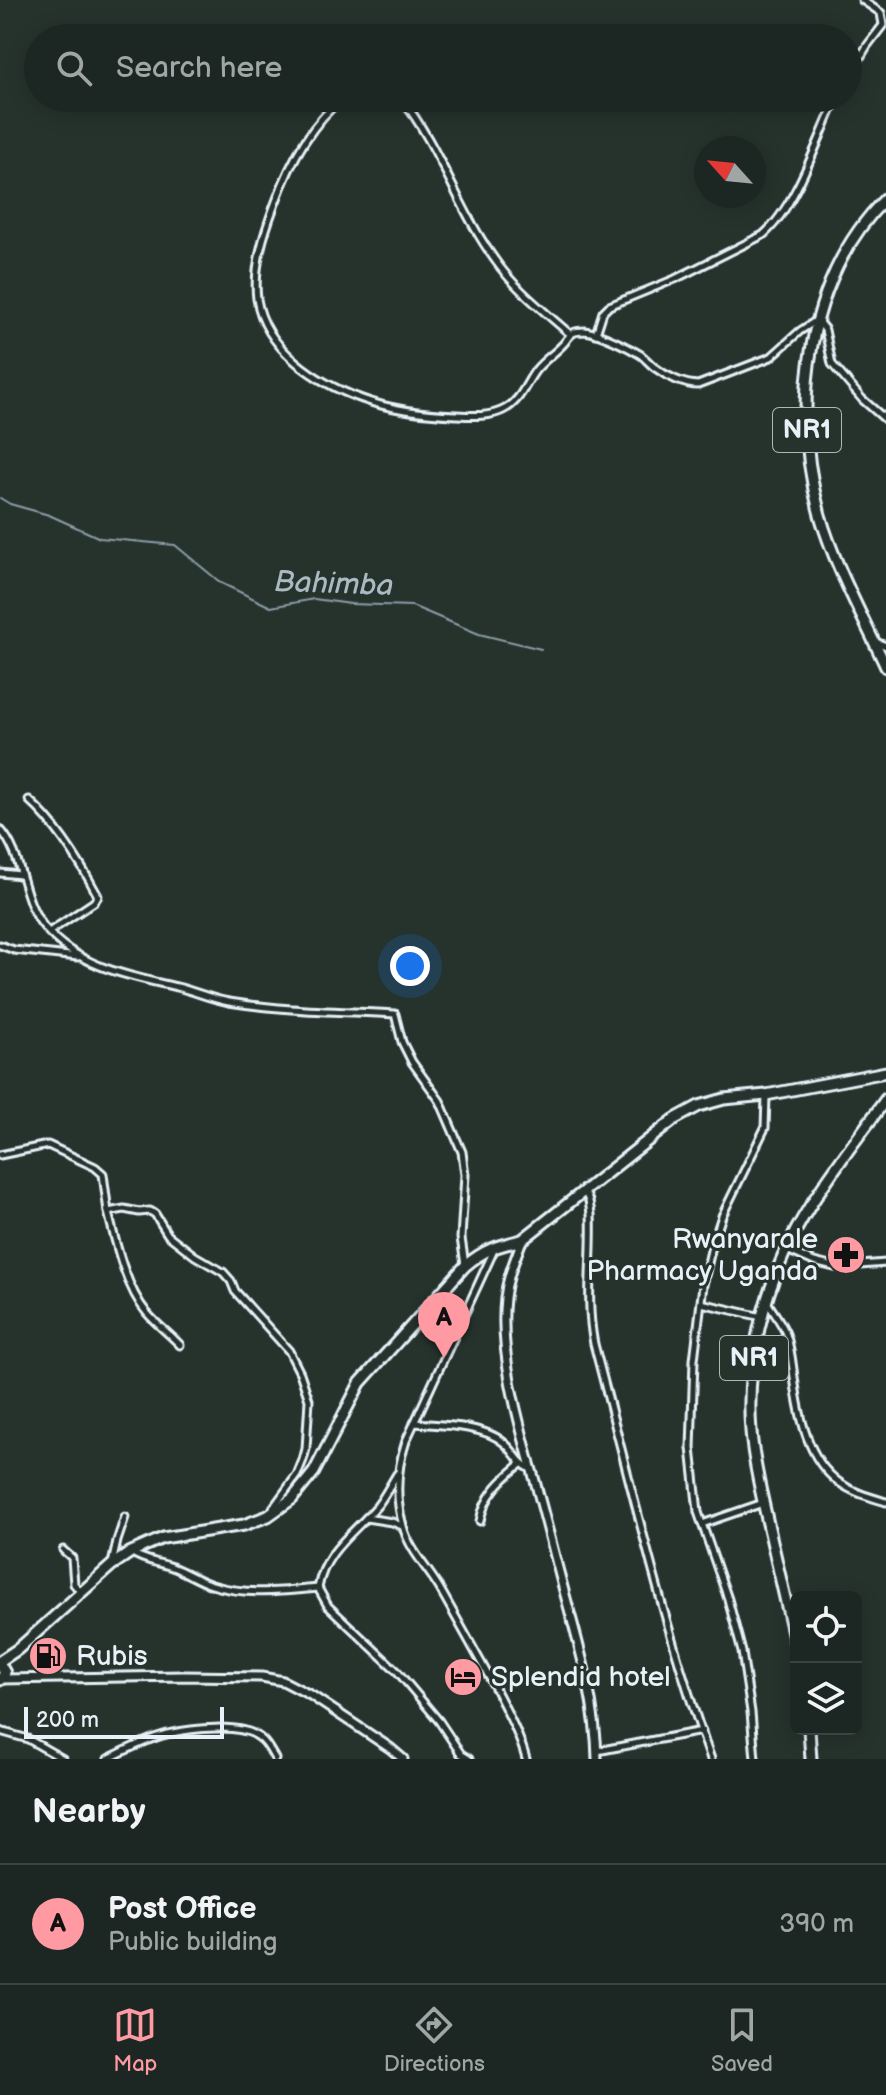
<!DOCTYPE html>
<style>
:root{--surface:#1c2622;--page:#252e2a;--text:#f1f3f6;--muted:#a0a5a5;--line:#3a4340;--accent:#ff9aa2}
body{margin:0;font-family:"Balsamiq Sans",sans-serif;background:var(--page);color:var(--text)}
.controls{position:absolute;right:24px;bottom:24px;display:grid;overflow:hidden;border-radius:12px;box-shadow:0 4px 20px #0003}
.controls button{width:72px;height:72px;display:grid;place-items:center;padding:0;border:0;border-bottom:2px solid var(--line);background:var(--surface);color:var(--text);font:40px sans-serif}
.compass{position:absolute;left:694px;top:136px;width:72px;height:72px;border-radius:50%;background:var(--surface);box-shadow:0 4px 20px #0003;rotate:297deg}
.scale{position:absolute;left:24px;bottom:20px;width:200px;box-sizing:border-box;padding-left:8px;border:4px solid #e8f1f8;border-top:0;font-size:22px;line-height:28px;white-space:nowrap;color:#e8f1f8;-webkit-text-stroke:6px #26332d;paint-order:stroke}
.you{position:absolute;left:410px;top:966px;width:28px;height:28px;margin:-20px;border:6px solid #fff;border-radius:50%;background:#1a73e8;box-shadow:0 0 0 12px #1a73e833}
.badge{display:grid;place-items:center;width:52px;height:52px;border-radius:50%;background:var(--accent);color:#111;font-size:26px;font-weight:700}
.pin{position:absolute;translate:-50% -66px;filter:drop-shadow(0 2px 4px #0008)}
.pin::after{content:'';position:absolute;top:42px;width:28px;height:24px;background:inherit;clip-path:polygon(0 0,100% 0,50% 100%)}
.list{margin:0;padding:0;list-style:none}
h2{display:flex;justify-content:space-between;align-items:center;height:104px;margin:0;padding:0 32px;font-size:34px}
h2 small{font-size:26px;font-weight:400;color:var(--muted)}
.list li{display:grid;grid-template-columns:52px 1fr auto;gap:24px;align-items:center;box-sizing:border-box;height:120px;padding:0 32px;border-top:2px solid var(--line)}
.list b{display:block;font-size:30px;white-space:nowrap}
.list p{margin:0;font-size:26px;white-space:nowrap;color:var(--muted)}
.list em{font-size:26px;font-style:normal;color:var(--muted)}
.icon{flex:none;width:44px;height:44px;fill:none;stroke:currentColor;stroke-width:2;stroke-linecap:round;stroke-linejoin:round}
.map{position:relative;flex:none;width:886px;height:1759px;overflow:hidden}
.search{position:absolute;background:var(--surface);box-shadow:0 4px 20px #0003;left:24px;right:24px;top:24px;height:88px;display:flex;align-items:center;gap:20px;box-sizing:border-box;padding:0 28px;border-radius:44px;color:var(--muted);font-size:30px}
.sheet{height:224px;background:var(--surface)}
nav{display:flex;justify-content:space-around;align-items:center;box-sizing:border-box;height:112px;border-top:2px solid var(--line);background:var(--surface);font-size:22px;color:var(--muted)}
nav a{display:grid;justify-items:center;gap:4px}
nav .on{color:var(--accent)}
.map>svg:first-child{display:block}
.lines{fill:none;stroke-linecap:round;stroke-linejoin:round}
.stream{stroke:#8b9da7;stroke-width:2}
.minor-casing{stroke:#e8f1f8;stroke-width:11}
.tertiary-casing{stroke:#e8f1f8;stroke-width:13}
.trunk-casing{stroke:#e8f1f8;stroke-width:15}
.minor{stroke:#26332d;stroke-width:5}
.tertiary{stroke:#26332d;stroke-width:7}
.trunk{stroke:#26332d;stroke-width:9}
.labels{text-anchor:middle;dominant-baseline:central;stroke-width:6;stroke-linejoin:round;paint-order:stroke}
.shield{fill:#26332d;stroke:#aeb8bb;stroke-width:2}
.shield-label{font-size:26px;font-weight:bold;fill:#e8f1f8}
.poi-label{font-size:28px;fill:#e8f1f8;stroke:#26332d;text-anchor:start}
.water-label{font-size:30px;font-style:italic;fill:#aab9c2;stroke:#26332d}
</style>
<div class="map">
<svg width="886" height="1759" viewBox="0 0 886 1759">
<rect width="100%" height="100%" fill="#26332d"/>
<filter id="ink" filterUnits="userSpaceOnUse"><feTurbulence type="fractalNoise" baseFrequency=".0125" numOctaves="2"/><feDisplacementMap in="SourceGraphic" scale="16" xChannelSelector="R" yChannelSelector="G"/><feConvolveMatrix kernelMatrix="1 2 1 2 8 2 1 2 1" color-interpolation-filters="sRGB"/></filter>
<g filter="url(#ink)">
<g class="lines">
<path class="stream" d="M0,498L10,504L49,515L100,538L175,545L221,583L271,607L314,599L351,604L412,606L479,634L541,649"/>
<g class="minor-casing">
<g id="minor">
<path d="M848,78L867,46L883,25L881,13L862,0"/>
<path d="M343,98C310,124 289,165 275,204C264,233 253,267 257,299C265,349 317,383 362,399C392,410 426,414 457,415C473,416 491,417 505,409C520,401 525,385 535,371C543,360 556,353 565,342C568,338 569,335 573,333C576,331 581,331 585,331C600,333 628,347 641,355C646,359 649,363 654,367C666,376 684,385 698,385L771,357L800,331L817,320L825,330L832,364L862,399L886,420"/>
<path d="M401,98C440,147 458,209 495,260C515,289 544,311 570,334"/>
<path d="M596,334L603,312L609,306L675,279L763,235C796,207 818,138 837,98"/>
<path d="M876,642L886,646"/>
<path d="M29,800C58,826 80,862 98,896L94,902L49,932"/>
<path d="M0,829C25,857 20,899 45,928C78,967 129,976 177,987C194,991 211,999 229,1002C284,1011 340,1011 395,1014L402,1042L412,1062L440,1101L462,1152L465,1175L461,1238L465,1265"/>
<path d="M0,873L21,875"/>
<path d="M0,945L14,950L78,957"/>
<path d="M0,1155L48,1145L95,1167L103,1174L108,1212L124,1209L139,1212L150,1211L155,1214L168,1235L195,1256L223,1272L231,1281L235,1291L289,1351L300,1373L309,1400L306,1449L303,1460L297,1475L273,1508"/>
<path d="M584,1190L589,1201L591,1214C593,1259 585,1298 594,1344C631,1483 662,1624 711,1759"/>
<path d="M108,1212C116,1244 126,1288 147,1313C157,1325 170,1334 180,1345"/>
<path d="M494,1250L406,1441C397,1468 395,1498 403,1526C409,1550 428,1568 440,1589C458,1621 476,1653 494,1686C506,1710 519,1733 526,1759"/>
<path d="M787,1250L814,1262L834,1267L886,1263"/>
<path d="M767,1302C774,1313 782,1323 786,1334C791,1348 792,1363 794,1377C799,1415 807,1460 840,1483C854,1493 870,1497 886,1502"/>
<path d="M701,1303L762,1317"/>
<path d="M414,1423C440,1425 483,1425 503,1442C515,1451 517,1463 531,1469"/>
<path d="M397,1474C390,1485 385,1496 377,1506C354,1533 325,1550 318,1588L328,1606L397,1671L439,1721L461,1754L469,1759"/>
<path d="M366,1518L392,1522L402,1526"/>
<path d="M480,1521C484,1496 502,1479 521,1464"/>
<path d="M702,1524L763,1503"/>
<path d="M63,1550L72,1558L74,1584L81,1592"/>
<path d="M131,1552C143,1561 159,1562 172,1567C186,1572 198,1581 212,1585C247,1596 283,1591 318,1588"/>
<path d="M112,1564L117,1541L125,1517"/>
<path d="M0,1731L28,1739L63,1759"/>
<path d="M597,1751L702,1731"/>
<path d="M108,1759C126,1750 147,1739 167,1734C190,1729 241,1722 260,1738C267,1743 271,1752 275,1759"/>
<path d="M755,1759L751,1712L742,1652L728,1599L698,1512L691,1448L694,1360L703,1285L712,1246L722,1216L765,1128L766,1096"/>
</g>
</g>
<g class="tertiary-casing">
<g id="tertiary">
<path d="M522,1240C515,1260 507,1277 505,1298C499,1351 517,1416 531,1467C543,1508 553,1550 564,1591C579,1646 596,1702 597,1759"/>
<path d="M2,1679L183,1676L262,1677L283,1681L312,1696L390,1748L403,1759"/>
</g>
</g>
<g class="trunk-casing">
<g id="trunk">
<path d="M886,198C805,279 791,408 820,515C835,567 863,617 886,667"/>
<path d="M796,1646C786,1603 776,1559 766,1515C760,1487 753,1460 751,1431C745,1363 764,1290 796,1230C821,1184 855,1142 886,1099"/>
<path d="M0,1661L18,1649L112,1565L131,1552L163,1538L244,1525L268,1516L292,1499L314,1472L360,1383L465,1266C485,1249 497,1246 522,1240L675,1119L699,1106L724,1099L766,1095L886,1072"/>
<path d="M0,1664L5,1673L0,1680"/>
<path d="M809,1729L811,1759"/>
</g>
</g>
<use href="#minor" class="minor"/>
<use href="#tertiary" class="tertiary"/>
<use href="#trunk" class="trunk"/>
</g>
</g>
<defs>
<g id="pharmacy-disc" transform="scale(2)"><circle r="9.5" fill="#ff9aa2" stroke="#26332d"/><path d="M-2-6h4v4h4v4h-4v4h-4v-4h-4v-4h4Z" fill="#111"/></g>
<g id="fuel-disc" transform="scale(2)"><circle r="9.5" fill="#ff9aa2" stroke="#26332d"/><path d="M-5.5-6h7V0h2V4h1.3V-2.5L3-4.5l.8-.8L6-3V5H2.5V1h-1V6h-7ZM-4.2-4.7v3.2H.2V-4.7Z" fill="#111"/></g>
<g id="hotel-disc" transform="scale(2)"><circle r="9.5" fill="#ff9aa2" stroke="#26332d"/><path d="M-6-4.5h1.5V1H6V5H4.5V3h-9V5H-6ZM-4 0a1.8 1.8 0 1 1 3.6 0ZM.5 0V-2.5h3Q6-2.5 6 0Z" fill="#111"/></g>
</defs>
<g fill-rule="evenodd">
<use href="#pharmacy-disc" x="846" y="1255"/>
<use href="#fuel-disc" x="48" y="1656"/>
<use href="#hotel-disc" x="463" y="1677"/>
</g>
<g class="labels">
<g class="shield">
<rect x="773" y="408" width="68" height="44" rx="6"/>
<rect x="720" y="1336" width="68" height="44" rx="6"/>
</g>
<g class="shield-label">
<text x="807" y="430">NR1</text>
<text x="754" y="1358">NR1</text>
</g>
<g class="poi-label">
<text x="818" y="1239" text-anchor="end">Rwanyarale<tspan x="818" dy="32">Pharmacy Uganda</tspan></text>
<text x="76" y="1656">Rubis</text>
<text x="491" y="1677">Splendid hotel</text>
</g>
<g class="water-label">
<text transform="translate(334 584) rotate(2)">Bahimba</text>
</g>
</g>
</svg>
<div class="controls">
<button><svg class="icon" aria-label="locate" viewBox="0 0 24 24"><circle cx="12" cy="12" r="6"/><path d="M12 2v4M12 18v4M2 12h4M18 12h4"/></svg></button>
<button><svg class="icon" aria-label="layers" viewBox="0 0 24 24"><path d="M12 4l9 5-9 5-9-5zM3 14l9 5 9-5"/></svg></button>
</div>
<svg class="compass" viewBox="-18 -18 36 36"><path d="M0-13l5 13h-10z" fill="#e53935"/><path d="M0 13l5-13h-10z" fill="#a0a5a5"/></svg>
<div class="scale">200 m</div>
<div class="you"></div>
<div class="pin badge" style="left:444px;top:1358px">A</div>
<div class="search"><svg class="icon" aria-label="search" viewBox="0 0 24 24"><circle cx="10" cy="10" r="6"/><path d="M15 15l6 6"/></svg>Search here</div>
</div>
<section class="sheet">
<h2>Nearby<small></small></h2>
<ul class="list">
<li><span class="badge">A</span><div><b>Post Office</b><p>Public building</p></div><em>390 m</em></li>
</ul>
</section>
<nav>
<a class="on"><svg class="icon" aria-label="map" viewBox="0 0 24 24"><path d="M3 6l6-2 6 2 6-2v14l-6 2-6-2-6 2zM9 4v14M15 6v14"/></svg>Map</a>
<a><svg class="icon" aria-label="directions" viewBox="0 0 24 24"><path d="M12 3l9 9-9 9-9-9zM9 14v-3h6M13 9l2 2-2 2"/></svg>Directions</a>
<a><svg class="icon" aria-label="saved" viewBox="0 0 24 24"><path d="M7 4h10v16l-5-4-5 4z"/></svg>Saved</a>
</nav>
